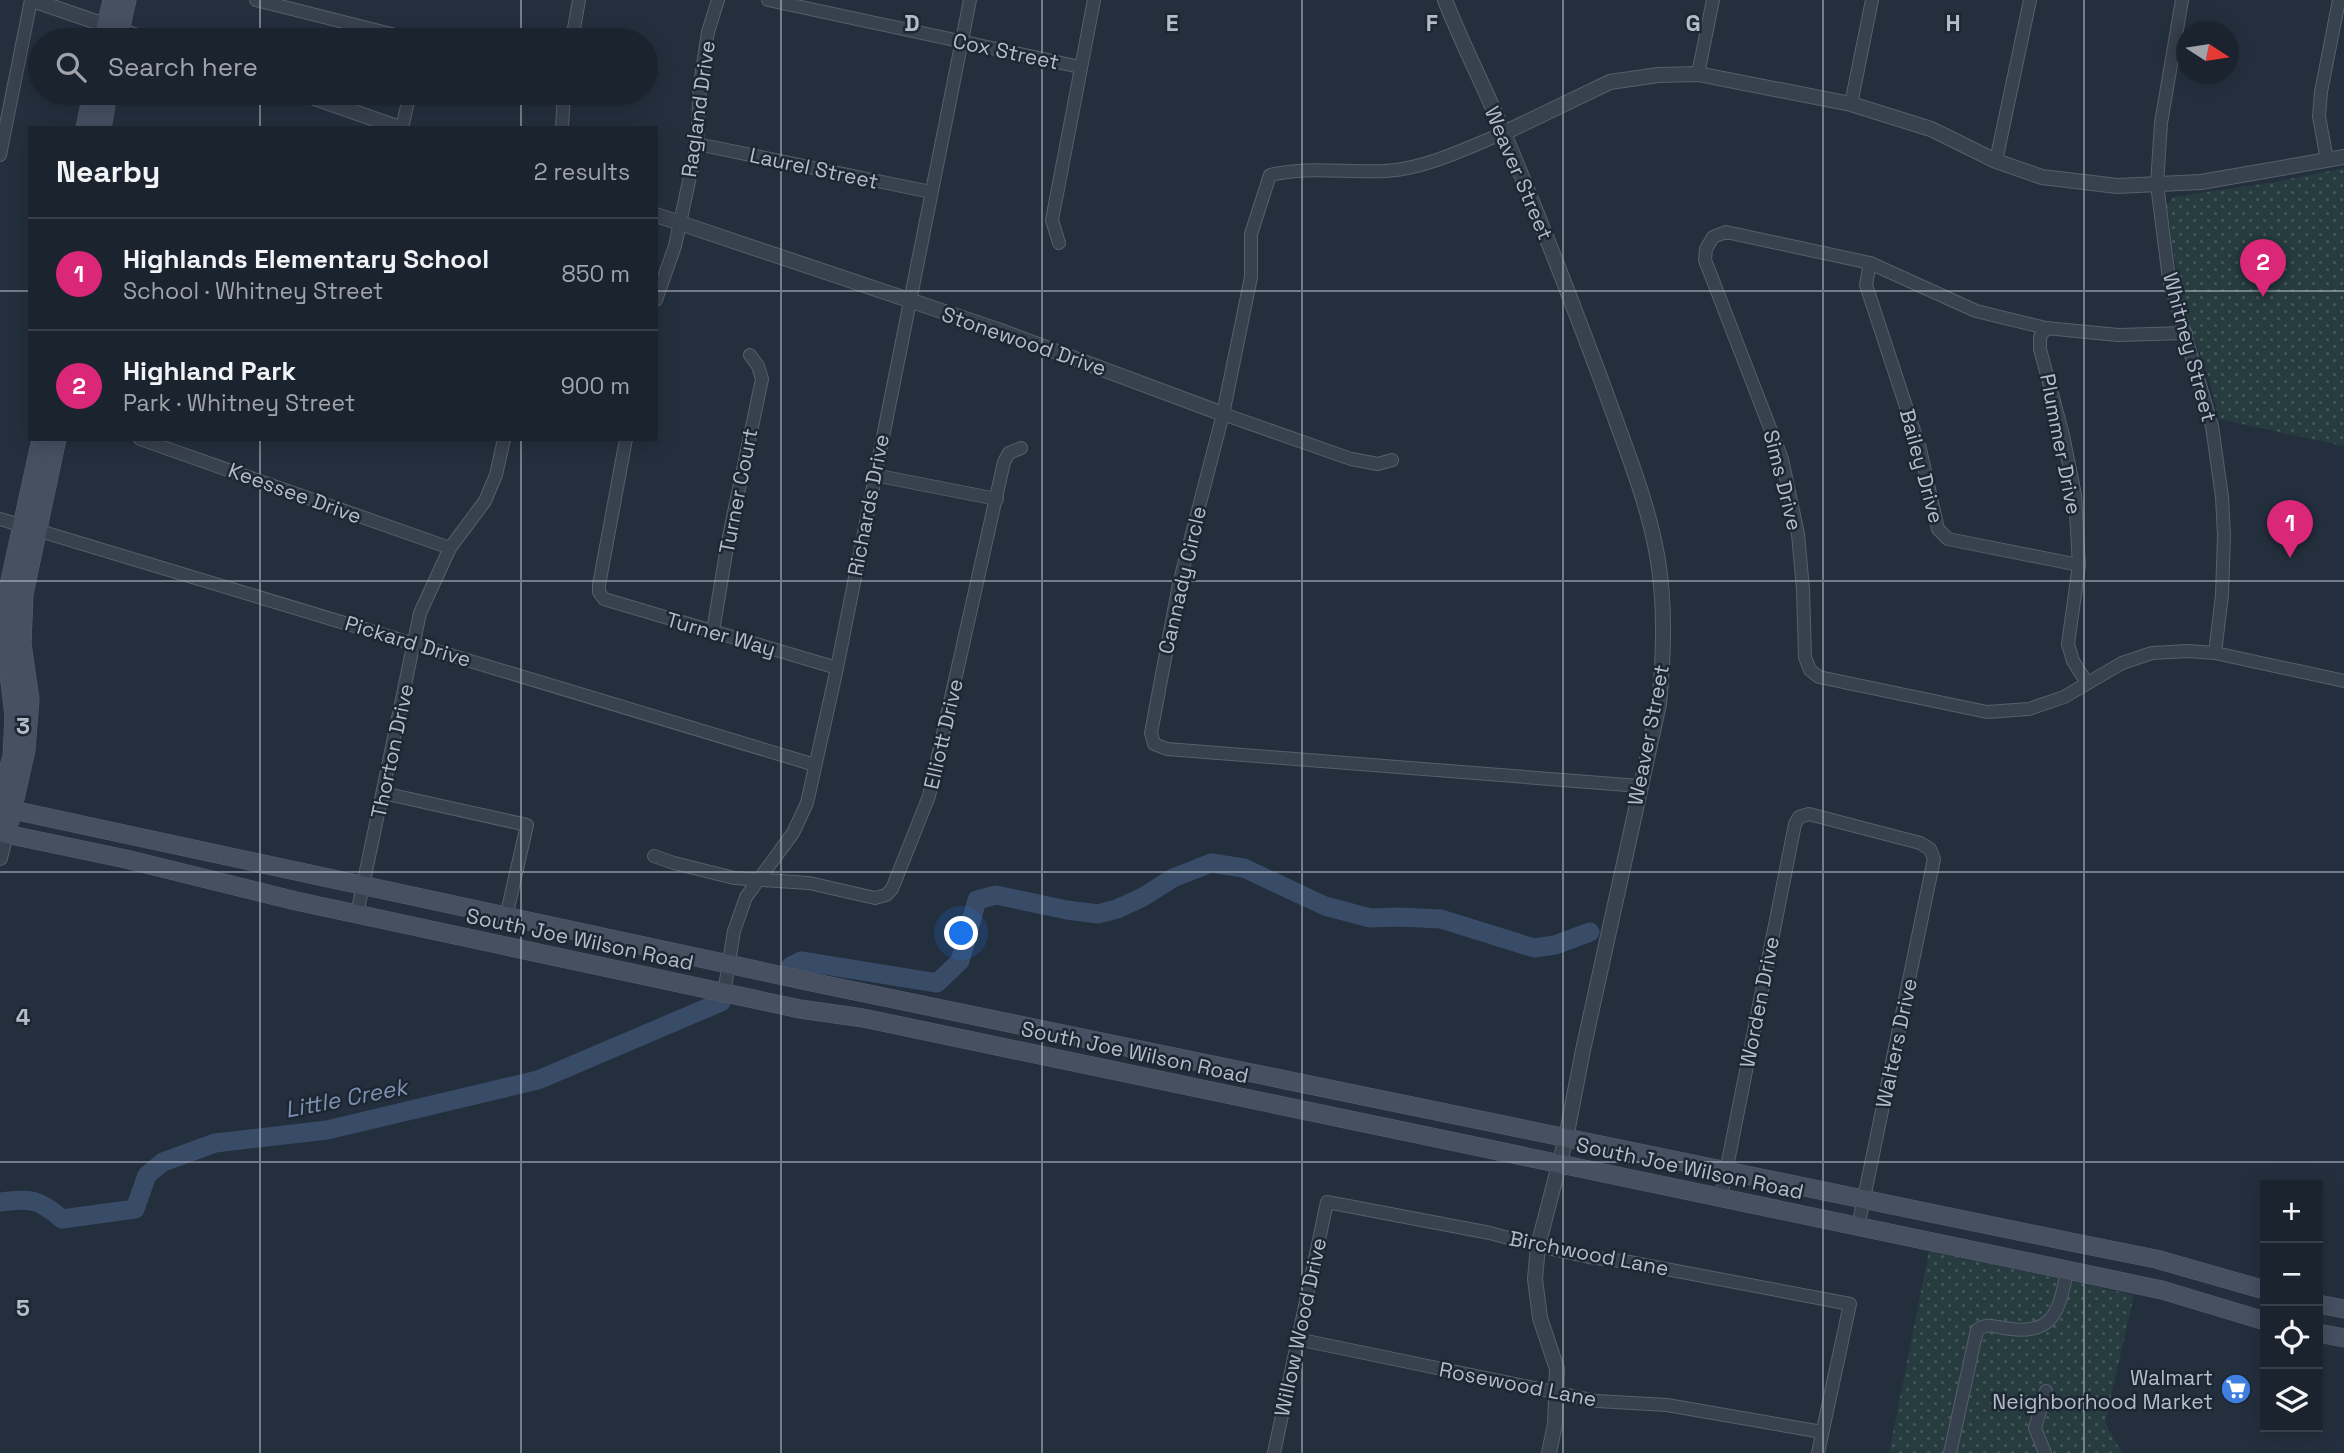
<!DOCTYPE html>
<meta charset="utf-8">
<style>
:root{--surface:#1b232e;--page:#242b36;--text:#f1f3f6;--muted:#a0a4aa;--line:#39404a;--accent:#db2777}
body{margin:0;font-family:"Space Grotesk",sans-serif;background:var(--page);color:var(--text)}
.controls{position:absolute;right:21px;bottom:21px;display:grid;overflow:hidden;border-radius:0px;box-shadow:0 4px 18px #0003}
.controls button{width:63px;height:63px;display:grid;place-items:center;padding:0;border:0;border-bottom:2px solid var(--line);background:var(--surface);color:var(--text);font:35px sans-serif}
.compass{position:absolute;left:2176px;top:21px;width:63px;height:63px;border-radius:50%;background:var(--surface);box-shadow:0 4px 18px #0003;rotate:102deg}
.you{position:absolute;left:962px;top:934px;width:24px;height:24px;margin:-18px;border:5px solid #fff;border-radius:50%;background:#1a73e8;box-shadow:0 0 0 10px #1a73e833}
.badge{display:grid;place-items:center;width:46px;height:46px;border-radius:50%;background:var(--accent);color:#fff;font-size:23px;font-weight:700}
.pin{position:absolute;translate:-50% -58px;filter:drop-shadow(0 2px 4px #0008)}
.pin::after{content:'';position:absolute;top:37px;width:24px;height:21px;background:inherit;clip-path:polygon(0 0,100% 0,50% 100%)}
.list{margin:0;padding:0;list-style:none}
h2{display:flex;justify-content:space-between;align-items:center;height:91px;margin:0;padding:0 28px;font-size:30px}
h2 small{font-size:23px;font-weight:400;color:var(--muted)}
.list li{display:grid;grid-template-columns:46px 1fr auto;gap:21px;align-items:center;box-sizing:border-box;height:112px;padding:0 28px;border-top:2px solid var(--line)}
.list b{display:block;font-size:26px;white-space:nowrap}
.list p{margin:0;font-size:23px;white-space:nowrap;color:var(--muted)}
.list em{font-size:23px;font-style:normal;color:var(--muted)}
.icon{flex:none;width:38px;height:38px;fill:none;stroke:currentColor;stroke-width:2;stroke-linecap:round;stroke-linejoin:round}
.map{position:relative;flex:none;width:2344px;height:1453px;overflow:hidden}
.search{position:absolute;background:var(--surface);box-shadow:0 4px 18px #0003;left:28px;top:28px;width:630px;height:77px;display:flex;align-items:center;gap:18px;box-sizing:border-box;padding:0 24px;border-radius:38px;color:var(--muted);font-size:26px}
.panel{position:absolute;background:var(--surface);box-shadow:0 4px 18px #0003;left:28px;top:126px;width:630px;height:315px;border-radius:0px}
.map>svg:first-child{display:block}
.green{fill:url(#green-dots)}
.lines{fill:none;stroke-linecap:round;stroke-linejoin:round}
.river{stroke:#394c67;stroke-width:19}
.minor-casing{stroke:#565f6c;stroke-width:14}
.tertiary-casing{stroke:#565f6c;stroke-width:16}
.secondary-casing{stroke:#565f6c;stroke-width:19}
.minor{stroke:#38414e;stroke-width:12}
.tertiary{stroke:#38414e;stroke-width:14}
.secondary{stroke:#465061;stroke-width:18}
.grid{fill:none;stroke:#b4bcc9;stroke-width:2;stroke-opacity:0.55}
.labels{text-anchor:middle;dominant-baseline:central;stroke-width:5;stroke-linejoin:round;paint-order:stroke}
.street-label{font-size:21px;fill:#b4bcc9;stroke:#1d2633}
.poi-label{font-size:21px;fill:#b4bcc9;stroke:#1d2633;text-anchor:end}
.water-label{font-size:23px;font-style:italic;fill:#7c92b1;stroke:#1d2633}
.grid-label{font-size:23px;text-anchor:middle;font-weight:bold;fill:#b4bcc9;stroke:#1d2633;stroke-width:5;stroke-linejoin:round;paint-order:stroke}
</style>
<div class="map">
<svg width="2344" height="1453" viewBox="0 0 2344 1453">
<defs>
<pattern id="green-dots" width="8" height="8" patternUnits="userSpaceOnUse" patternTransform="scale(1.75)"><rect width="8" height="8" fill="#263c3f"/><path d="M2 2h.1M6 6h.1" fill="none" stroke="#435659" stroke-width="1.8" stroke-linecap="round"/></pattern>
</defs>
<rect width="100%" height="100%" fill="#242f3e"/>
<g class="green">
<path d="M2344,168V446L2219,419L2208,375L2189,324L2176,270L2167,205L2173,197L2275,182Z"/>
<path d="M1929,1251L2134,1295L2105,1423L2122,1453H1889Z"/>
</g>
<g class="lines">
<g class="river">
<path d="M791,966L801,961L937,983L960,961L977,900L996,895L1067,910L1098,914L1117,909L1143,897L1173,878L1211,863L1244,868L1325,906L1370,918L1398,917L1441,919L1534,948L1555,945L1590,932"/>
<path d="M0,1202C30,1198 39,1199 62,1219L135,1209L147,1175L163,1162L215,1143L327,1130L538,1080L721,1002"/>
</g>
<g class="minor-casing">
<g id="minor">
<path d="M256,0L415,40"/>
<path d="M768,0L1080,67"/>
<path d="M2182,0L2161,123L2157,184L2169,279L2212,426L2222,497L2224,535L2222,595L2215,653"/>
<path d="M572,40L579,0"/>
<path d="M1698,74L1713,0"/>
<path d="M1851,104L1872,0"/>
<path d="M402,128L410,93"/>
<path d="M562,128L564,93"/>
<path d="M1504,133C1466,148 1426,169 1385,171C1347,173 1308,166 1270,175L1251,234V277L1223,414L1179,584L1151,733L1154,744L1167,749L1640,786"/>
<path d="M697,144L931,192"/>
<path d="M0,155L31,0"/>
<path d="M2327,160L2319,116L2321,92L2339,0"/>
<path d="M1996,161L2030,0"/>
<path d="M1059,243L1052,220L1094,0"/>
<path d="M1870,263L1866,285L1920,449L1938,529L1948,539L2079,565"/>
<path d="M656,300L675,246L697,144L700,84L708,32L718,0"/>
<path d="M2046,328L2040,337V349L2063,435L2075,495L2079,565L2068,644L2073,661L2087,683"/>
<path d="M2186,333L2118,335L2046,328L1976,311L1870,263L1726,232L1713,237L1706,249L1705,260L1782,459L1798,534L1803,589L1805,657L1810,670L1819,677L1987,712L2029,709L2064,697L2122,663L2152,653L2188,651L2215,653L2344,681"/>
<path d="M1223,414L1351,459L1378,464L1392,460"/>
<path d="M140,439L450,548"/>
<path d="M626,439L599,585V592L604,599L837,668"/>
<path d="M874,475L997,499"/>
<path d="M0,519L815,765"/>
<path d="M713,631L728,541L762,379L758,366L750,355"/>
<path d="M383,793L527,825L506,917"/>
<path d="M654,856L674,863L734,878L809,883L875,898L886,895L892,889L929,796L1004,462L1009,453L1021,448"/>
<path d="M357,914L420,613L450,548L485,501L496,475L504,439"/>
<path d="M724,993L734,931L746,897L793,833L807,803L837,668L970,0"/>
<path d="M1721,1197L1795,824L1799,817L1809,814L1920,843L1930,849L1934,859L1858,1227"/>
<path d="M1297,1339L1597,1401L1667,1405L1822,1432"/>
<path d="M1274,1453L1327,1202L1490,1233L1538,1246L1589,1257L1629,1262L1850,1304L1818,1453"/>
<path d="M1950,1453L1977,1330C1986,1323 1993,1326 2004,1328C2053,1337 2059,1312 2067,1271"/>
<path d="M2045,1453L2035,1428L2046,1391"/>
</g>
</g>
<g class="tertiary-casing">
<g id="tertiary">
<path d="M32,0L149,40"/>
<path d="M1445,0C1463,46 1486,90 1505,136C1541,221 1574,307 1606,393C1625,447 1647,499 1657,555C1666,604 1664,655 1659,704L1583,1050L1566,1138L1538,1246L1535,1279L1540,1318L1557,1369L1555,1424L1549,1453"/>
<path d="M300,93L400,128"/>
<path d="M1504,133L1610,82L1658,75L1698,74L1851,104L1931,129L1996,161L2042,177L2117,186L2201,182L2344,157"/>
<path d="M656,215L998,330L1223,414"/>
<path d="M0,858L6,834"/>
</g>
</g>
<g class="secondary-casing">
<g id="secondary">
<path d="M103,40L112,0"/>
<path d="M118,40L127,0"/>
<path d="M85,128L92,93"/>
<path d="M102,128L108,93"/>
<path d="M0,799L12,756L14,716L5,641L7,594L41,439"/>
<path d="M0,815L13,810L816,983L2076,1243L2156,1259L2265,1290"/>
<path d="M10,821L26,750L30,699L22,644L24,594L57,439"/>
<path d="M0,824L6,834L126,859L296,901L800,1009L863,1018L2162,1290L2265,1321"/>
<path d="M2318,1304L2344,1309"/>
<path d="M2318,1333L2344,1338"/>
</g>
</g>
<use href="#minor" class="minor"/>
<use href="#tertiary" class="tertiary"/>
<use href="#secondary" class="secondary"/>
</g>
<path class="grid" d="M260,0V40M521,0V40M781,0V1453M1042,0V1453M1302,0V1453M1563,0V1453M1823,0V1453M2084,0V1453M260,93V128M521,93V128M0,291H30M656,291H2344M260,439V1453M521,439V1453M0,581H2344M0,872H2344M0,1162H2344"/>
<defs>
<g id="supermarket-disc" transform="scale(1.575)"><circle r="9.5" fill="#3f7fe0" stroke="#1d2633"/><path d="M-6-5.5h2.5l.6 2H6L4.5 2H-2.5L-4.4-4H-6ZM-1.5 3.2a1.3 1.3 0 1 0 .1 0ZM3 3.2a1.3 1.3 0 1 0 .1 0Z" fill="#fff"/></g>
</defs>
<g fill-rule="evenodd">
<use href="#supermarket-disc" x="2236" y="1389"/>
</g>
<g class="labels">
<g class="street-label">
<text transform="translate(1006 51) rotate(12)">Cox Street</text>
<text transform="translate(698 109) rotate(-82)">Ragland Drive</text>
<text transform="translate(814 168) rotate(12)">Laurel Street</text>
<text transform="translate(1519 173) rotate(67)">Weaver Street</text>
<text transform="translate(1024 341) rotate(19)">Stonewood Drive</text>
<text transform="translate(2190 347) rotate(75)">Whitney Street</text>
<text transform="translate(2061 444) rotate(79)">Plummer Drive</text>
<text transform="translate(1922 466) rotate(75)">Bailey Drive</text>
<text transform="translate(1783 480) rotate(76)">Sims Drive</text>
<text transform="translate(738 491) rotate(-79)">Turner Court</text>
<text transform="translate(295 493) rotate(20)">Keessee Drive</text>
<text transform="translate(868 505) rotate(-79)">Richards Drive</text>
<text transform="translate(1182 580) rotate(-77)">Cannady Circle</text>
<text transform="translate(721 634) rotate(16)">Turner Way</text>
<text transform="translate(408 641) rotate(17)">Pickard Drive</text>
<text transform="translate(943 734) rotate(-77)">Elliott Drive</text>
<text transform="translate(1648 735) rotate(-79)">Weaver Street</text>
<text transform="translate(392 751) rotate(-78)">Thorton Drive</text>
<text transform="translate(580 939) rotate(12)">South Joe Wilson Road</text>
<text transform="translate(1759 1002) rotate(-79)">Worden Drive</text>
<text transform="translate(1896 1043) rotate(-78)">Walters Drive</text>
<text transform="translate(1135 1052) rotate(12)">South Joe Wilson Road</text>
<text transform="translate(1690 1168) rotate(12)">South Joe Wilson Road</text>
<text transform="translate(1589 1253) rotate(11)">Birchwood Lane</text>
<text transform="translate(1300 1327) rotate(-78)">Willow Wood Drive</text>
<text transform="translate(1518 1384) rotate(11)">Rosewood Lane</text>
</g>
<g class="poi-label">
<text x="2213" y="1377">Walmart<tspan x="2213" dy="24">Neighborhood Market</tspan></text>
</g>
<g class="water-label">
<text transform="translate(346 1098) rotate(-11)">Little Creek</text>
</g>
</g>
<g class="grid-label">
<text x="912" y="31">D</text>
<text x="1172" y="31">E</text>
<text x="1432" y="31">F</text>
<text x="1693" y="31">G</text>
<text x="1953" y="31">H</text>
<text x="23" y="734">3</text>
<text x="23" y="1025">4</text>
<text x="23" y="1316">5</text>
</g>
</svg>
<div class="controls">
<button>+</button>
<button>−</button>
<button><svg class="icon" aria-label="locate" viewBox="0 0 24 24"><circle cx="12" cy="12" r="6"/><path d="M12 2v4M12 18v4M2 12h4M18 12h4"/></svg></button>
<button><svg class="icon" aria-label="layers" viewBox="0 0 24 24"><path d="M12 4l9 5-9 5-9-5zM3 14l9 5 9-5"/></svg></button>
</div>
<svg class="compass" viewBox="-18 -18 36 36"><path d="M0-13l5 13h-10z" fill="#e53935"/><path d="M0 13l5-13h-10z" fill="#a0a4aa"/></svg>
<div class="you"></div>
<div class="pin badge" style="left:2290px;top:558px">1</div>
<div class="pin badge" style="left:2263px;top:297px">2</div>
<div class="search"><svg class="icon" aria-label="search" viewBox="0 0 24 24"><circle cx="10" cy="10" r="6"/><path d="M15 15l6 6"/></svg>Search here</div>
<section class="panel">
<h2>Nearby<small>2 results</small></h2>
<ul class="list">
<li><span class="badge">1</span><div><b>Highlands Elementary School</b><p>School · Whitney Street</p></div><em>850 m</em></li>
<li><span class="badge">2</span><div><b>Highland Park</b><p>Park · Whitney Street</p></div><em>900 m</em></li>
</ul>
</section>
</div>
